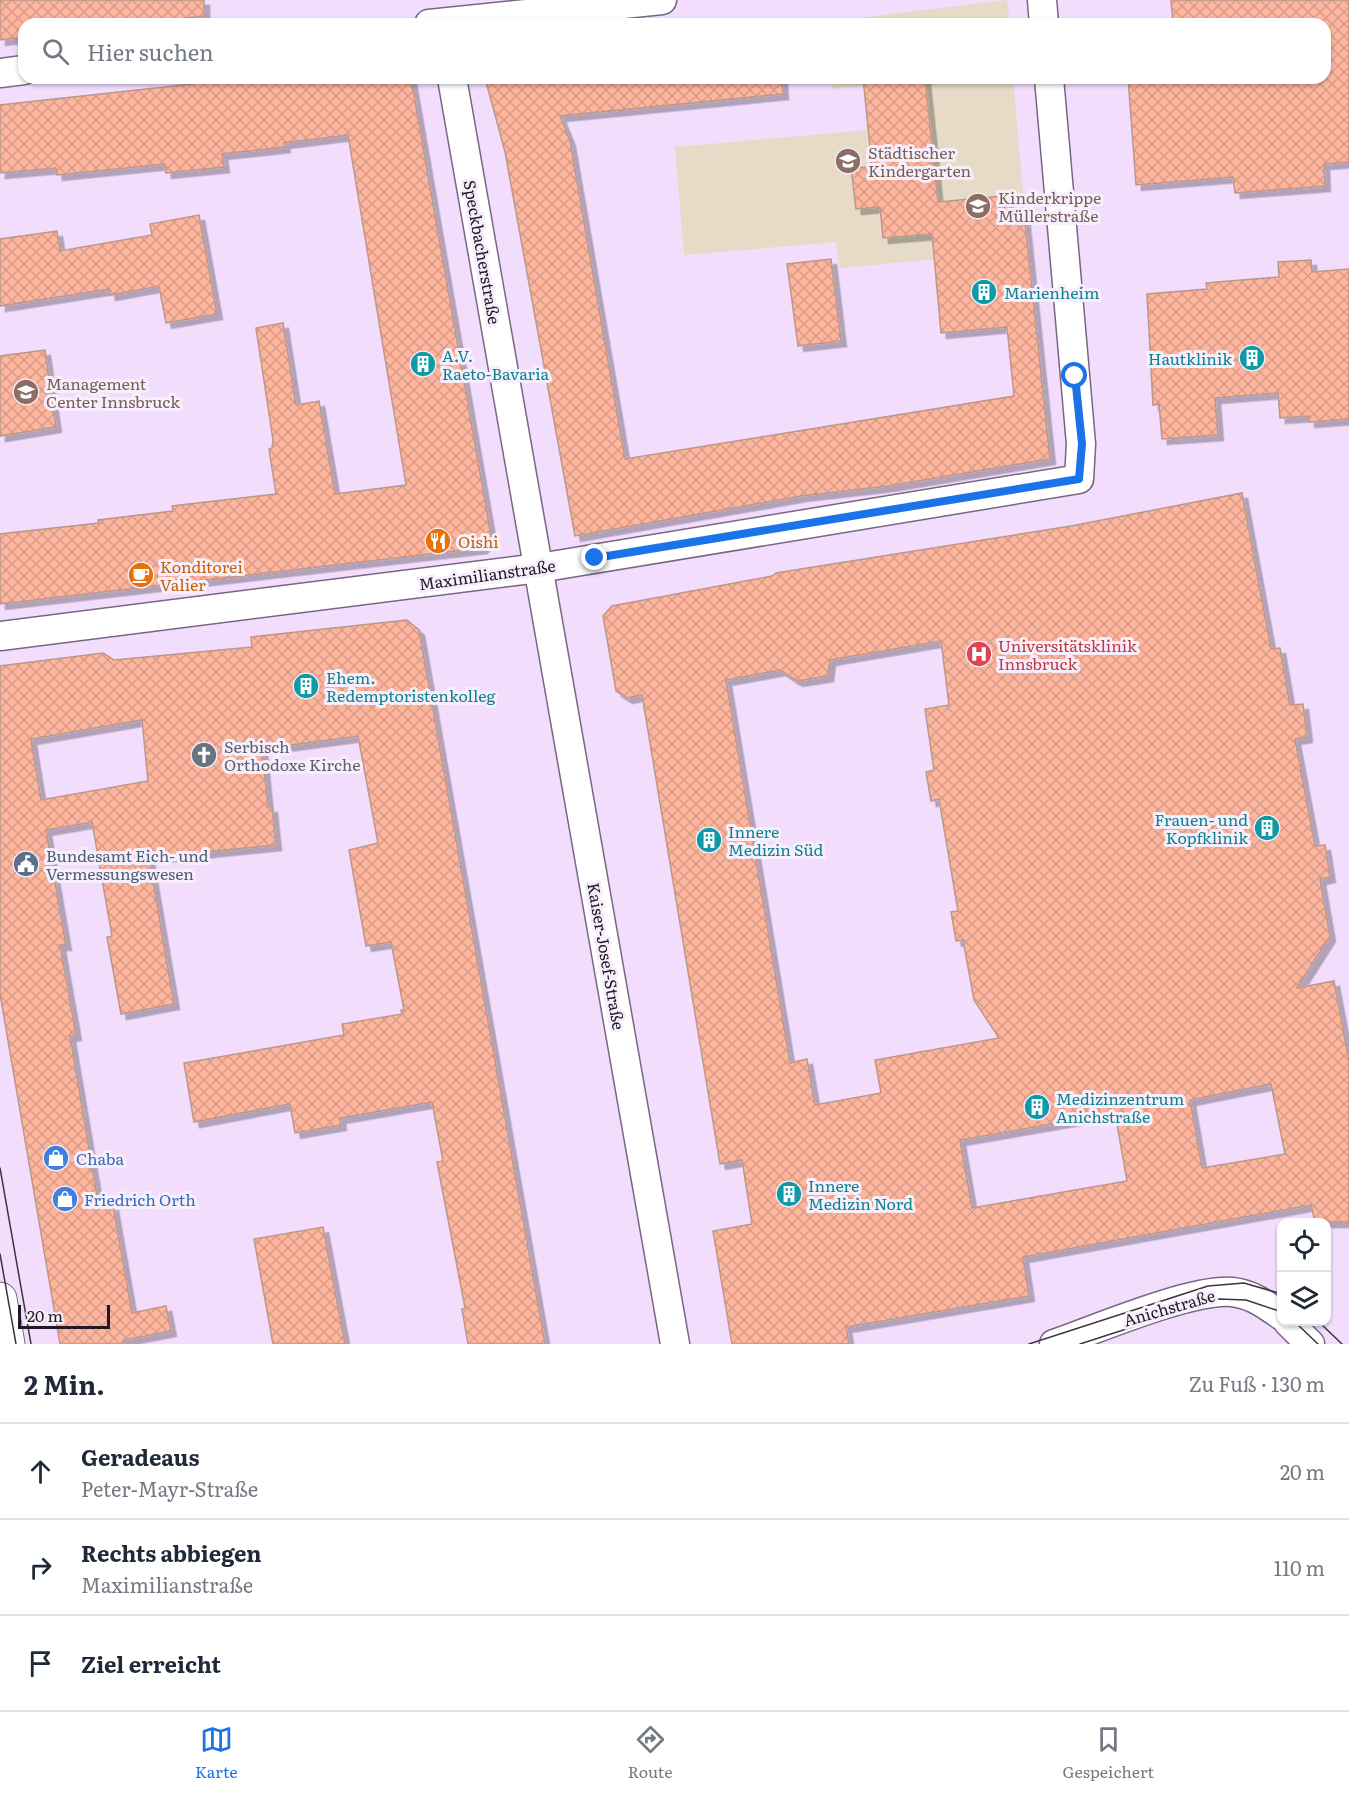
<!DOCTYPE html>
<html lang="de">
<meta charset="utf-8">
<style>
:root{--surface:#fff;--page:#f6f6f7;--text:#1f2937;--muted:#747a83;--line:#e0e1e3;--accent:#1a73e8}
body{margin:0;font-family:Literata,serif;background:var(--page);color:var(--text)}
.controls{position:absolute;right:18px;bottom:18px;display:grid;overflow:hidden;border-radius:12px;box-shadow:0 2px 4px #0004}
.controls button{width:54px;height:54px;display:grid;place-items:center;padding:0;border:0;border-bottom:2px solid var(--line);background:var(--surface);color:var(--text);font:30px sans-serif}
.scale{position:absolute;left:18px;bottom:15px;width:92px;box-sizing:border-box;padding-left:6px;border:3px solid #201925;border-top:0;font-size:16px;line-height:21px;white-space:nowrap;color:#201925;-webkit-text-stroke:4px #f8effd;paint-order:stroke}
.stop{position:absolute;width:18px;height:18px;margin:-14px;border:4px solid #1a73e8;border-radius:50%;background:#fff}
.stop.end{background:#1a73e8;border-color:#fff;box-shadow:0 2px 6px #0008}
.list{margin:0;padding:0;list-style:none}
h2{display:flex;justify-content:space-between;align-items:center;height:78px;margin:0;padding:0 24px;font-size:26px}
h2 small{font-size:20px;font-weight:400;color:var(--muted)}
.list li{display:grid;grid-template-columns:39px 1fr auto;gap:18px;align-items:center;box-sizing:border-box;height:96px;padding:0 24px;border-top:2px solid var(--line)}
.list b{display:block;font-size:22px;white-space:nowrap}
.list p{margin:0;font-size:20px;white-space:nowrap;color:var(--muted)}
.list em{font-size:20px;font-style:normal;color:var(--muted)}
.icon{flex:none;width:33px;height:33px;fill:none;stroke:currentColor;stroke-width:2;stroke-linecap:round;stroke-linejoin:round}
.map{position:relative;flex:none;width:1349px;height:1344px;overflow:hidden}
.search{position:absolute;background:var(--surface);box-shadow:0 2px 4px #0004;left:18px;right:18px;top:18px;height:66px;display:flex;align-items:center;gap:15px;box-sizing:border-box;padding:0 21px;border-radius:18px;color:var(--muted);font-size:22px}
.sheet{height:366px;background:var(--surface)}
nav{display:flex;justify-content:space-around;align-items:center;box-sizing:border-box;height:84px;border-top:2px solid var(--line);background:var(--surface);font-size:16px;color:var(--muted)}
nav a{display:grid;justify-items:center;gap:3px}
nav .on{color:var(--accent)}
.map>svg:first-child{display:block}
.education{fill:#e5dbc6}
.building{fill:url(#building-cross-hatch);stroke:#bd978b;stroke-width:1.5;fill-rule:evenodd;filter:url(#shadow)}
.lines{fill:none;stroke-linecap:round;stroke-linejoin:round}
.street-casing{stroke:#786682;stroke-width:31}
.secondary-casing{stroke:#786682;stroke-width:35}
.street{stroke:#fff;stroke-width:28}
.secondary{stroke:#fff;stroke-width:33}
.tram{stroke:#3d3442;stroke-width:1.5}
.route{stroke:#1a73e8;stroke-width:8}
.labels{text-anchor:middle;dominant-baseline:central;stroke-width:6;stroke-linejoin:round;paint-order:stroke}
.education-label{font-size:16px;fill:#785e54;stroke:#f8effd;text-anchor:start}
.street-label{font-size:16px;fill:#201925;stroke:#f8effd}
.culture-label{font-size:16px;fill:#0d838f;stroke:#f8effd;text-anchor:start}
.food-label{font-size:16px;fill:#c56008;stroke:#f8effd;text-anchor:start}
.health-label{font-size:16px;fill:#be3a42;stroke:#f8effd;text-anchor:start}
.worship-label{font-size:16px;fill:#5b616d;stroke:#f8effd;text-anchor:start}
.service-label{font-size:16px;fill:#4e5e75;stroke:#f8effd;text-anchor:start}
.shop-label{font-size:16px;fill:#366cbe;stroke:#f8effd;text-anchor:start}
</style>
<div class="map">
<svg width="1349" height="1344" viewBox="0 0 1349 1344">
<defs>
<pattern id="building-cross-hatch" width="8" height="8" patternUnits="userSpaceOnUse" patternTransform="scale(1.5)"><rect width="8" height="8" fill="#fdb59d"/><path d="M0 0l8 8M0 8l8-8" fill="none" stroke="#d99b87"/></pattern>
<filter id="shadow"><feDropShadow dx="5.5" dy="5.5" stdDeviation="0" flood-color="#0004"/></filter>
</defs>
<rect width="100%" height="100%" fill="#f2ddfd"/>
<g class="education">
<path d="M1007,0L1010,24H825V22Z"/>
<path d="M830,78H1013L1028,251L839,268L836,242L684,255L675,147L868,130L864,86L832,89Z"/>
</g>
<g class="building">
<path d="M0,0H204V16L137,24H24V37L0,40Z"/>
<path d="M1171,0H1349V162L1324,164L1325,186L1235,193L1233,177L1136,185L1128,78H1325V24H1173Z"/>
<path d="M247,78H411L491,536L482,548L0,604V534L99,523L98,520L173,511L172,506L276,494L269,449L272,448L273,440L256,328L283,323L296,405L319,401L335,494L406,485L348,135L284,143L285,147L222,154L224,167L166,173L165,164L57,175L56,168L0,173V105Z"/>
<path d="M485,78H782L783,94L560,116L570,141L625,459L1014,396L1007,327L941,333L932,234L883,238L880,207L856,209L851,168L872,167L863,78H925L938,202L1022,194L1050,459L888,486L801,496L575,536L505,152Z"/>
<path d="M199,215L217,314L166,323L159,286L110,295L109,289L0,306V239L57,231L60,251L152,235L150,224Z"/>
<path d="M831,259L841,341L798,346L787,264Z"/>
<path d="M1311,260L1312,272L1349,269V419L1309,422V416L1280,418L1278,393L1215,398L1218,435L1162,439L1159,404L1153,405L1147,294L1207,289L1206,283L1279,277L1278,262Z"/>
<path d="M45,350L56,427L0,436V356Z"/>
<path d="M1242,493L1271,649L1280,648L1290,705L1303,704L1307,737L1295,739L1315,846L1325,845L1330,877L1320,879L1330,936L1297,988L1334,981L1349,1061V1222H1315L1311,1205L1023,1257L1029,1296L846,1327L849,1344H732L713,1231L752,1224L742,1160L720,1164L642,695L627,698L616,691L603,616L612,606L772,576L776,573L1071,526ZM941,641L949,705L925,709L934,770L926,772L931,801L939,799L958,911L951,912L956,941L963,940L974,1000L999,1038L875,1060L881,1093L815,1105L807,1059L790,1063L726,680L780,670L797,681L828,676L830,660ZM1271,1084L1285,1154L1202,1168L1190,1100ZM1115,1113L1127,1181L972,1208L960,1140Z"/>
<path d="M407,620L419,630L545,1344H468L462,1309L465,1308L437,1162L443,1161L432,1102L340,1118L341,1125L295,1133L290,1104L194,1122L184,1063L344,1035L342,1024L402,1014L401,1010H404L391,942L366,946L349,850L378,843L358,736L262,749L268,807H272L276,845L149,858L174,1004L121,1014L107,937L112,936L92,822L46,830L66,945H60L76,1035L70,1036L99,1207L113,1205L132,1313L166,1306L171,1331L124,1340V1344H60L0,994V666L103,653L114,660L252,647L251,637ZM142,720L148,781L41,800L31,739Z"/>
<path d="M323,1227L345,1344H273L254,1239Z"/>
</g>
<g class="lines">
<g class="street-casing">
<g id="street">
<path d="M1042,0L1044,24"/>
<path d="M429,24L662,0"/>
<path d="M0,73L24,70"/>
<path d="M452,78L675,1344"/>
<path d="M0,636L539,568L1079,479L1081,444L1049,78"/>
<path d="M1288,1322L1310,1344"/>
<path d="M1054,1344C1097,1329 1190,1289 1232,1292C1252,1294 1266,1305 1282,1316"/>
</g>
</g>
<g class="secondary-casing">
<path id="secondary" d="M0,1299L8,1344"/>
</g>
<use href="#street" class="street"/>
<use href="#secondary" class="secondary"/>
<g class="tram">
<path d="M0,1168L31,1344"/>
<path d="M0,1254L16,1344"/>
<path d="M1295,1322L1318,1344"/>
<path d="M1319,1322L1342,1344"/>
<path d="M1029,1344L1208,1286L1244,1283L1282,1294"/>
<path d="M1080,1344L1219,1299L1246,1300L1282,1312"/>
</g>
</g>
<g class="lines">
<path class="route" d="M595,558L1079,479L1082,444L1075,376"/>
</g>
<defs>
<g id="school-disc" transform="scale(1.35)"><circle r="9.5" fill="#8d6e63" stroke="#f8effd"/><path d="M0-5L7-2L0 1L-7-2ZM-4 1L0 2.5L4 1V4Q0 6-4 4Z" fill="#fff"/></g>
<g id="building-disc" transform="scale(1.35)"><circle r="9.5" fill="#0f9aa8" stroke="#f8effd"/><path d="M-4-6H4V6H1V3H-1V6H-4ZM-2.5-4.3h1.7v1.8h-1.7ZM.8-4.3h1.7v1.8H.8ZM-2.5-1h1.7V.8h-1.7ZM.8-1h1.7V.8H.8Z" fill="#fff"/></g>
<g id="university-disc" transform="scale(1.35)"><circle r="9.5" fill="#8d6e63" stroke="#f8effd"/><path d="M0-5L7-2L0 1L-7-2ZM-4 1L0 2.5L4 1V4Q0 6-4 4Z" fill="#fff"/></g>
<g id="restaurant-disc" transform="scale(1.35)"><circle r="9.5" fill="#e8710a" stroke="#f8effd"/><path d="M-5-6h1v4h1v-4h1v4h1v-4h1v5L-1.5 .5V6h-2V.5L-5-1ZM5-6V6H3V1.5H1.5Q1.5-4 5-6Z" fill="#fff"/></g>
<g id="cafe-disc" transform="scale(1.35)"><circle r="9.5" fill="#e8710a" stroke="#f8effd"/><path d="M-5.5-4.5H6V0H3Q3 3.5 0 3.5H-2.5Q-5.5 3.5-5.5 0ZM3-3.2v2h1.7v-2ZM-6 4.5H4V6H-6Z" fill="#fff"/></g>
<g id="hospital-disc" transform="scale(1.35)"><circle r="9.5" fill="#e0444e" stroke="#f8effd"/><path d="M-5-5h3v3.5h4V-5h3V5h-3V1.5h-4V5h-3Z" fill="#fff"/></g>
<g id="church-disc" transform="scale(1.35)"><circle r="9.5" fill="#6b7280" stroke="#f8effd"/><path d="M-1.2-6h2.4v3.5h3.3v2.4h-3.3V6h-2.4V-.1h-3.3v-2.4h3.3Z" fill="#fff"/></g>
<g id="civic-disc" transform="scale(1.35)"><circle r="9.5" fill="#5c6f8a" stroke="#f8effd"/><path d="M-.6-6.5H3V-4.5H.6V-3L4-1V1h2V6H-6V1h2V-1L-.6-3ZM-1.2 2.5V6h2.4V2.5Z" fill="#fff"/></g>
<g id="shop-disc" transform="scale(1.35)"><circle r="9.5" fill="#3f7fe0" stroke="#f8effd"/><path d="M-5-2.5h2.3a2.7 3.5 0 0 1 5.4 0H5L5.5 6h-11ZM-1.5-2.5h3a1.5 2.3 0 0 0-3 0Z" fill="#fff"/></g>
</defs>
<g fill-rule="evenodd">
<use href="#school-disc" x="848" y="161"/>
<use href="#school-disc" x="978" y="206"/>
<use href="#building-disc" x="984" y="292"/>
<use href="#building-disc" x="1252" y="358"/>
<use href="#building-disc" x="423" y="364"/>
<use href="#university-disc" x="26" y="392"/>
<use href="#restaurant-disc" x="438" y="541"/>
<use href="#cafe-disc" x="141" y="575"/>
<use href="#hospital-disc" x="979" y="654"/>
<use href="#building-disc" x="306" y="686"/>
<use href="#church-disc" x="204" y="755"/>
<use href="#building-disc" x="1267" y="828"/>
<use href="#building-disc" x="709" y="840"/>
<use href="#civic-disc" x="26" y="864"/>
<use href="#building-disc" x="1037" y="1107"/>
<use href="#shop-disc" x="56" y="1158"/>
<use href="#building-disc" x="789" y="1194"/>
<use href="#shop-disc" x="65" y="1199"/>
</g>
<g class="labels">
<g class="education-label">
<text x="868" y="152">Städtischer<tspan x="868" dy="18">Kindergarten</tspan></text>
<text x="998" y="197">Kinderkrippe<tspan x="998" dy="18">Müllerstraße</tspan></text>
<text x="46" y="383">Management<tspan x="46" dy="18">Center Innsbruck</tspan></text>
</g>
<g class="street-label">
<text transform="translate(483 252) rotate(80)">Speckbacherstraße</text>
<text transform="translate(487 574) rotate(-8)">Maximilianstraße</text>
<text transform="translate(607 956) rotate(80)">Kaiser-Josef-Straße</text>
<text transform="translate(1169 1307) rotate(-16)">Anichstraße</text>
</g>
<g class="culture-label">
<text x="1004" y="292">Marienheim</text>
<text x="442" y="355">A.V.<tspan x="442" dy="18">Raeto-Bavaria</tspan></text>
<text x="1232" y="358" text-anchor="end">Hautklinik</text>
<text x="326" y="677">Ehem.<tspan x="326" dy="18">Redemptoristenkolleg</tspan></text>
<text x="1248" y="819" text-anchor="end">Frauen- und<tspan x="1248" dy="18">Kopfklinik</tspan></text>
<text x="728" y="831">Innere<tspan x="728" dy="18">Medizin Süd</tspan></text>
<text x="1056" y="1098">Medizinzentrum<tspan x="1056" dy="18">Anichstraße</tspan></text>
<text x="808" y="1185">Innere<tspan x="808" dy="18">Medizin Nord</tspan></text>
</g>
<g class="food-label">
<text x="458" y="541">Oishi</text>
<text x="160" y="566">Konditorei<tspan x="160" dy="18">Valier</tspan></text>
</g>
<g class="health-label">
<text x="998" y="645">Universitätsklinik<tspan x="998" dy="18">Innsbruck</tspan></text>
</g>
<g class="worship-label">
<text x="224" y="746">Serbisch<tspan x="224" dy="18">Orthodoxe Kirche</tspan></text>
</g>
<g class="service-label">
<text x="46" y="855">Bundesamt Eich- und<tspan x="46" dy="18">Vermessungswesen</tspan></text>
</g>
<g class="shop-label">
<text x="76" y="1158">Chaba</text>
<text x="84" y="1199">Friedrich Orth</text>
</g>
</g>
</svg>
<div class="controls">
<button><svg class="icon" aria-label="locate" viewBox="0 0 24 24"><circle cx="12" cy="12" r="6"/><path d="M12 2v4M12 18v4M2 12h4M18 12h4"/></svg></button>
<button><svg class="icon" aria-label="layers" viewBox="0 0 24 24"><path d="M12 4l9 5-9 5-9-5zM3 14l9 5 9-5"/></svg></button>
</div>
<div class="scale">20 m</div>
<div class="stop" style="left:1075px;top:376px"></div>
<div class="stop end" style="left:595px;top:558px"></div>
<div class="search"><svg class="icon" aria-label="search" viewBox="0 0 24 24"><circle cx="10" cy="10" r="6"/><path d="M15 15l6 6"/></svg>Hier suchen</div>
</div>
<section class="sheet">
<h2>2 Min.<small>Zu Fuß · 130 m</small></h2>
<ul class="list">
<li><svg class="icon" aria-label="ahead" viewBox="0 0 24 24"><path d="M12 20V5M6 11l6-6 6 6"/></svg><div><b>Geradeaus</b><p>Peter-Mayr-Straße</p></div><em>20 m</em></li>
<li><svg class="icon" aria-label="right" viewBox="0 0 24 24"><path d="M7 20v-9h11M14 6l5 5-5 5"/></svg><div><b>Rechts abbiegen</b><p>Maximilianstraße</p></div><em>110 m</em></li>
<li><svg class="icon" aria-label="arrive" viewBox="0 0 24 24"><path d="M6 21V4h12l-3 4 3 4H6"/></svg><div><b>Ziel erreicht</b></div></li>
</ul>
</section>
<nav>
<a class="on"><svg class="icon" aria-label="map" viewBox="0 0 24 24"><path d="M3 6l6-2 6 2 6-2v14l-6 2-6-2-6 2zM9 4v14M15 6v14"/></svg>Karte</a>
<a><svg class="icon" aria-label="directions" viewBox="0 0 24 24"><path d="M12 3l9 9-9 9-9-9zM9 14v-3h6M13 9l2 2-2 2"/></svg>Route</a>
<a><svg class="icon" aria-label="saved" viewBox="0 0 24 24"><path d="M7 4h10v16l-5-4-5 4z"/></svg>Gespeichert</a>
</nav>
